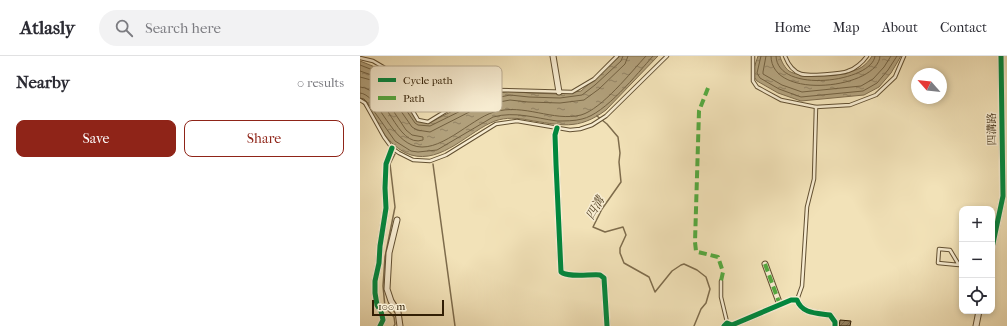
<!DOCTYPE html>
<meta charset="utf-8">
<style>
:root{--surface:#fff;--page:#f2f2f3;--text:#2b2b33;--muted:#7c7c81;--line:#e1e1e2;--accent:#8f2418}
body{margin:0;font-family:"IM FELL French Canon","Noto Serif TC",serif;background:var(--page);color:var(--text)}
.controls{position:absolute;right:12px;bottom:12px;display:grid;overflow:hidden;border-radius:8px;box-shadow:0 2px 6px #0003}
.controls button{width:36px;height:36px;display:grid;place-items:center;padding:0;border:0;border-bottom:1px solid var(--line);background:var(--surface);color:var(--text);font:20px sans-serif}
.compass{position:absolute;left:551px;top:12px;width:36px;height:36px;border-radius:50%;background:var(--surface);box-shadow:0 2px 6px #0003;rotate:297deg}
.scale{position:absolute;left:12px;bottom:10px;width:72px;box-sizing:border-box;padding-left:4px;border:2px solid #321f05;border-top:0;font-size:11px;line-height:14px;white-space:nowrap;color:#321f05;-webkit-text-stroke:3px #f7ecd1;paint-order:stroke}
.list{margin:0;padding:0;list-style:none}
h2{display:flex;justify-content:space-between;align-items:center;height:52px;margin:0;padding:0 16px;font-size:17px}
h2 small{font-size:13px;font-weight:400;color:var(--muted)}
.actions{display:flex;gap:8px;padding:12px 16px}
.actions a{flex:1;padding:9px 0;border:1px solid var(--accent);border-radius:8px;text-align:center;font-size:14px;color:var(--accent)}
.actions .main{background:var(--accent);color:#fff}
.icon{flex:none;width:22px;height:22px;fill:none;stroke:currentColor;stroke-width:2;stroke-linecap:round;stroke-linejoin:round}
.map{position:relative;flex:none;width:647px;height:270px;overflow:hidden}
header{display:flex;align-items:center;gap:24px;box-sizing:border-box;height:56px;padding:0 20px;background:var(--surface);border-bottom:1px solid var(--line)}
header strong{font-size:19px}
nav{display:flex;gap:22px;margin-inline-start:auto;font-size:14px}
.search{width:280px;height:36px;background:var(--page);display:flex;align-items:center;gap:10px;box-sizing:border-box;padding:0 14px;border-radius:22px;color:var(--muted);font-size:15px}
main{display:flex}
aside{flex:1;background:var(--surface)}
.map>svg:first-child{display:block}
.water{fill:url(#water-ripples);stroke:#7e6c4c}
.lines{fill:none;stroke-linecap:round;stroke-linejoin:round}
.shore{stroke:#726040;stroke-width:1}
.stream{stroke:#7e6c4c;stroke-width:1.5}
.building{fill:url(#building-hatch);stroke:#321f05}
.service-casing{stroke:#625032;stroke-width:4.5}
.minor-casing{stroke:#625032;stroke-width:7}
.service{stroke:#f7ecd1;stroke-width:2.5}
.minor{stroke:#f7ecd1;stroke-width:5}
.quiet{stroke:#54aa40;stroke-width:4;stroke-dasharray:8 4;stroke-linecap:butt}
.cycleway-casing{stroke:#f7ecd1;stroke-width:8}
.cycleway{stroke:#00873e;stroke-width:5}
.labels{text-anchor:middle;dominant-baseline:central;stroke-width:3;stroke-linejoin:round;paint-order:stroke}
.street-label{font-size:11px;fill:#321f05;stroke:#f7ecd1}
.water-label{font-size:12px;font-style:italic;fill:#5e4c2e;stroke:#f7ecd1}
.key{fill:#f7ecd1;stroke:#bcae94;stroke-width:1}
.key-label{font-size:11px;fill:#321f05}
</style>
<header>
<strong>Atlasly</strong>
<div class="search"><svg class="icon" aria-label="search" viewBox="0 0 24 24"><circle cx="10" cy="10" r="6"/><path d="M15 15l6 6"/></svg>Search here</div>
<nav><a>Home</a><a>Map</a><a>About</a><a>Contact</a></nav>
</header>
<main>
<aside>
<h2>Nearby<small>0 results</small></h2>
<ul class="list">
</ul>
<div class="actions"><a class="main">Save</a><a>Share</a></div>
</aside>
<div class="map">
<svg width="647" height="270" viewBox="0 0 647 270">
<defs>
<pattern id="water-ripples" width="26" height="14" patternUnits="userSpaceOnUse"><rect width="26" height="14" fill="#b1a07b"/><path d="M2 4q2-2 4 0t4 0M15 11q2-2 4 0t4 0" fill="none" stroke="#918263"/></pattern>
<pattern id="building-hatch" width="6" height="6" patternUnits="userSpaceOnUse"><rect width="6" height="6" fill="#968462"/><path d="M-1 1l2-2M0 6l6-6M5 7l2-2" fill="none" stroke="#7b6b4f"/></pattern>
</defs>
<rect width="100%" height="100%" fill="#f2e2b8"/>
<filter id="stains"><feTurbulence type="fractalNoise" baseFrequency=".005" numOctaves="4"/><feColorMatrix values="0 0 0 0 .2 0 0 0 0 .09 0 0 0 0 .02 0 0 0 .5 -.17"/></filter>
<radialGradient id="worn" r=".72"><stop offset=".6" stop-color="#630" stop-opacity="0"/><stop offset="1" stop-color="#630" stop-opacity=".3"/></radialGradient>
<g class="water">
<path d="M260,0H298L246,54C218,75 200,69 168,64C158,62 146,61 135,65C109,75 82,108 51,99C26,91 16,62 0,44V5L25,15L37,24L44,43L58,65L69,67L120,41L150,35L169,37L200,38L221,35Z"/>
<path d="M398,0H420C421,5 425,12 429,15C443,24 488,20 502,11C506,8 510,4 512,0H541L531,17L519,31L504,39L441,45L418,37L397,25L392,18Z"/>
</g>
<g class="lines">
<g class="shore">
<path d="M401,0L397,17L400,22L419,33L441,41L503,35L517,27L528,14L537,0"/>
<path d="M406,0L403,16V18L422,29L442,36L501,30L513,23L524,11L531,0"/>
<path d="M411,0C411,46 519,32 520,0"/>
<path d="M416,0C417,39 513,26 515,0"/>
<path d="M0,9L23,18L33,26L40,45L55,67L58,69L70,70L121,45L150,39L169,41L200,42L222,39L235,29L261,5L263,0"/>
<path d="M0,15L20,22L29,29L36,48L52,71L57,74L70,76L123,49L150,44L168,46L200,47L224,44L239,33L265,8L268,0"/>
<path d="M0,21L11,24L24,33L30,50L46,74L52,79L63,81V84C36,93 27,32 0,31"/>
<path d="M0,37C17,38 29,80 52,89C78,100 110,63 134,56C164,47 193,66 221,59C242,53 271,16 286,0"/>
<path d="M0,42L4,43L11,51L35,85L51,95L58,96L77,94L133,61C155,55 175,62 197,65C204,65 215,65 222,63C245,58 277,18 293,0"/>
</g>
<g class="stream">
<path d="M237,60L247,68L258,81L260,97L259,106L261,126L242,153L233,171L245,176L263,171L266,179L260,192V197L264,207L289,221L295,236L312,215L321,209L324,208L337,214L346,221L350,233L346,247L341,253L334,270"/>
<path d="M73,108L95,270"/>
<path d="M34,270L35,268L34,261L25,251L23,230L25,201L35,151L30,108L35,98"/>
</g>
</g>
<path class="building" d="M480,264L491,265L490,270H479Z"/>
<g class="lines">
<g class="service-casing">
<g id="service">
<path d="M393,0V25L397,31L421,44L456,51L490,49L516,39L535,21L544,0"/>
<path d="M425,0C428,8 432,15 441,18C447,20 482,18 488,15C495,13 503,6 507,0"/>
<path d="M0,2L13,5L35,18L40,25L49,49L58,64L68,66L107,42L136,34L212,36L234,23L257,0"/>
<path d="M0,44L5,47L24,81L32,92L39,97L53,104L70,105L86,99L136,68L157,65L210,74L220,73L232,69L246,60L307,0"/>
<path d="M599,209L590,194L579,193L578,207L599,209H602"/>
<path d="M361,225V241L367,266"/>
<path d="M437,244L442,230L447,151L454,123L456,51"/>
</g>
</g>
<g class="minor-casing">
<g id="minor">
<path d="M193,0L199,36"/>
<path d="M197,72L195,79L196,108L201,216C209,222 230,218 240,219L244,222L247,270"/>
<path d="M37,164L29,197L27,233L31,245L38,256L40,270"/>
<path d="M632,192L643,140L641,0"/>
<path d="M405,208L420,249"/>
<path d="M20,270L23,264L21,255L17,249L15,237V225L19,207L20,190L26,152L25,132L26,108L32,92"/>
<path d="M364,270L367,267L372,269L431,244H437C442,258 457,257 470,259L475,266V270"/>
<path d="M616,270L619,255"/>
</g>
</g>
<use href="#service" class="service"/>
<use href="#minor" class="minor"/>
<g class="quiet">
<path d="M348,32L339,55L335,186L336,195L338,196L358,201L363,216L361,225"/>
<path d="M405,208L420,249"/>
</g>
<g class="cycleway-casing">
<g id="cycleway">
<path d="M197,72L195,79L196,108L201,216C209,222 230,218 240,219L244,222L247,270"/>
<path d="M632,192L643,140L641,0"/>
<path d="M20,270L23,264L21,255L17,249L15,237V225L19,207L20,190L26,152L25,132L26,108L32,92"/>
<path d="M364,270L367,267L372,269L431,244H437C442,258 457,257 470,259L475,266V270"/>
</g>
</g>
<use href="#cycleway" class="cycleway"/>
</g>
<g class="labels">
<g class="street-label">
<text transform="translate(632 73) rotate(-91)">四溝路</text>
</g>
<g class="water-label">
<text transform="translate(235 152) rotate(-60)">四溝</text>
</g>
</g>
<rect x="10" y="10" width="132" height="46" rx="6" class="key"/>
<rect x="18" y="22" width="18" height="4" fill="#00873e"/>
<rect x="18" y="40" width="18" height="4" fill="#54aa40"/>
<g class="key-label">
<text x="43" y="28">Cycle path</text>
<text x="43" y="46">Path</text>
</g>
<rect width="100%" height="100%" filter="url(#stains)"/>
<rect width="100%" height="100%" fill="url(#worn)"/>
</svg>
<div class="controls">
<button>+</button>
<button>−</button>
<button><svg class="icon" aria-label="locate" viewBox="0 0 24 24"><circle cx="12" cy="12" r="6"/><path d="M12 2v4M12 18v4M2 12h4M18 12h4"/></svg></button>
</div>
<svg class="compass" viewBox="-18 -18 36 36"><path d="M0-13l5 13h-10z" fill="#e53935"/><path d="M0 13l5-13h-10z" fill="#7c7c81"/></svg>
<div class="scale">100 m</div>
</div>
</main>
